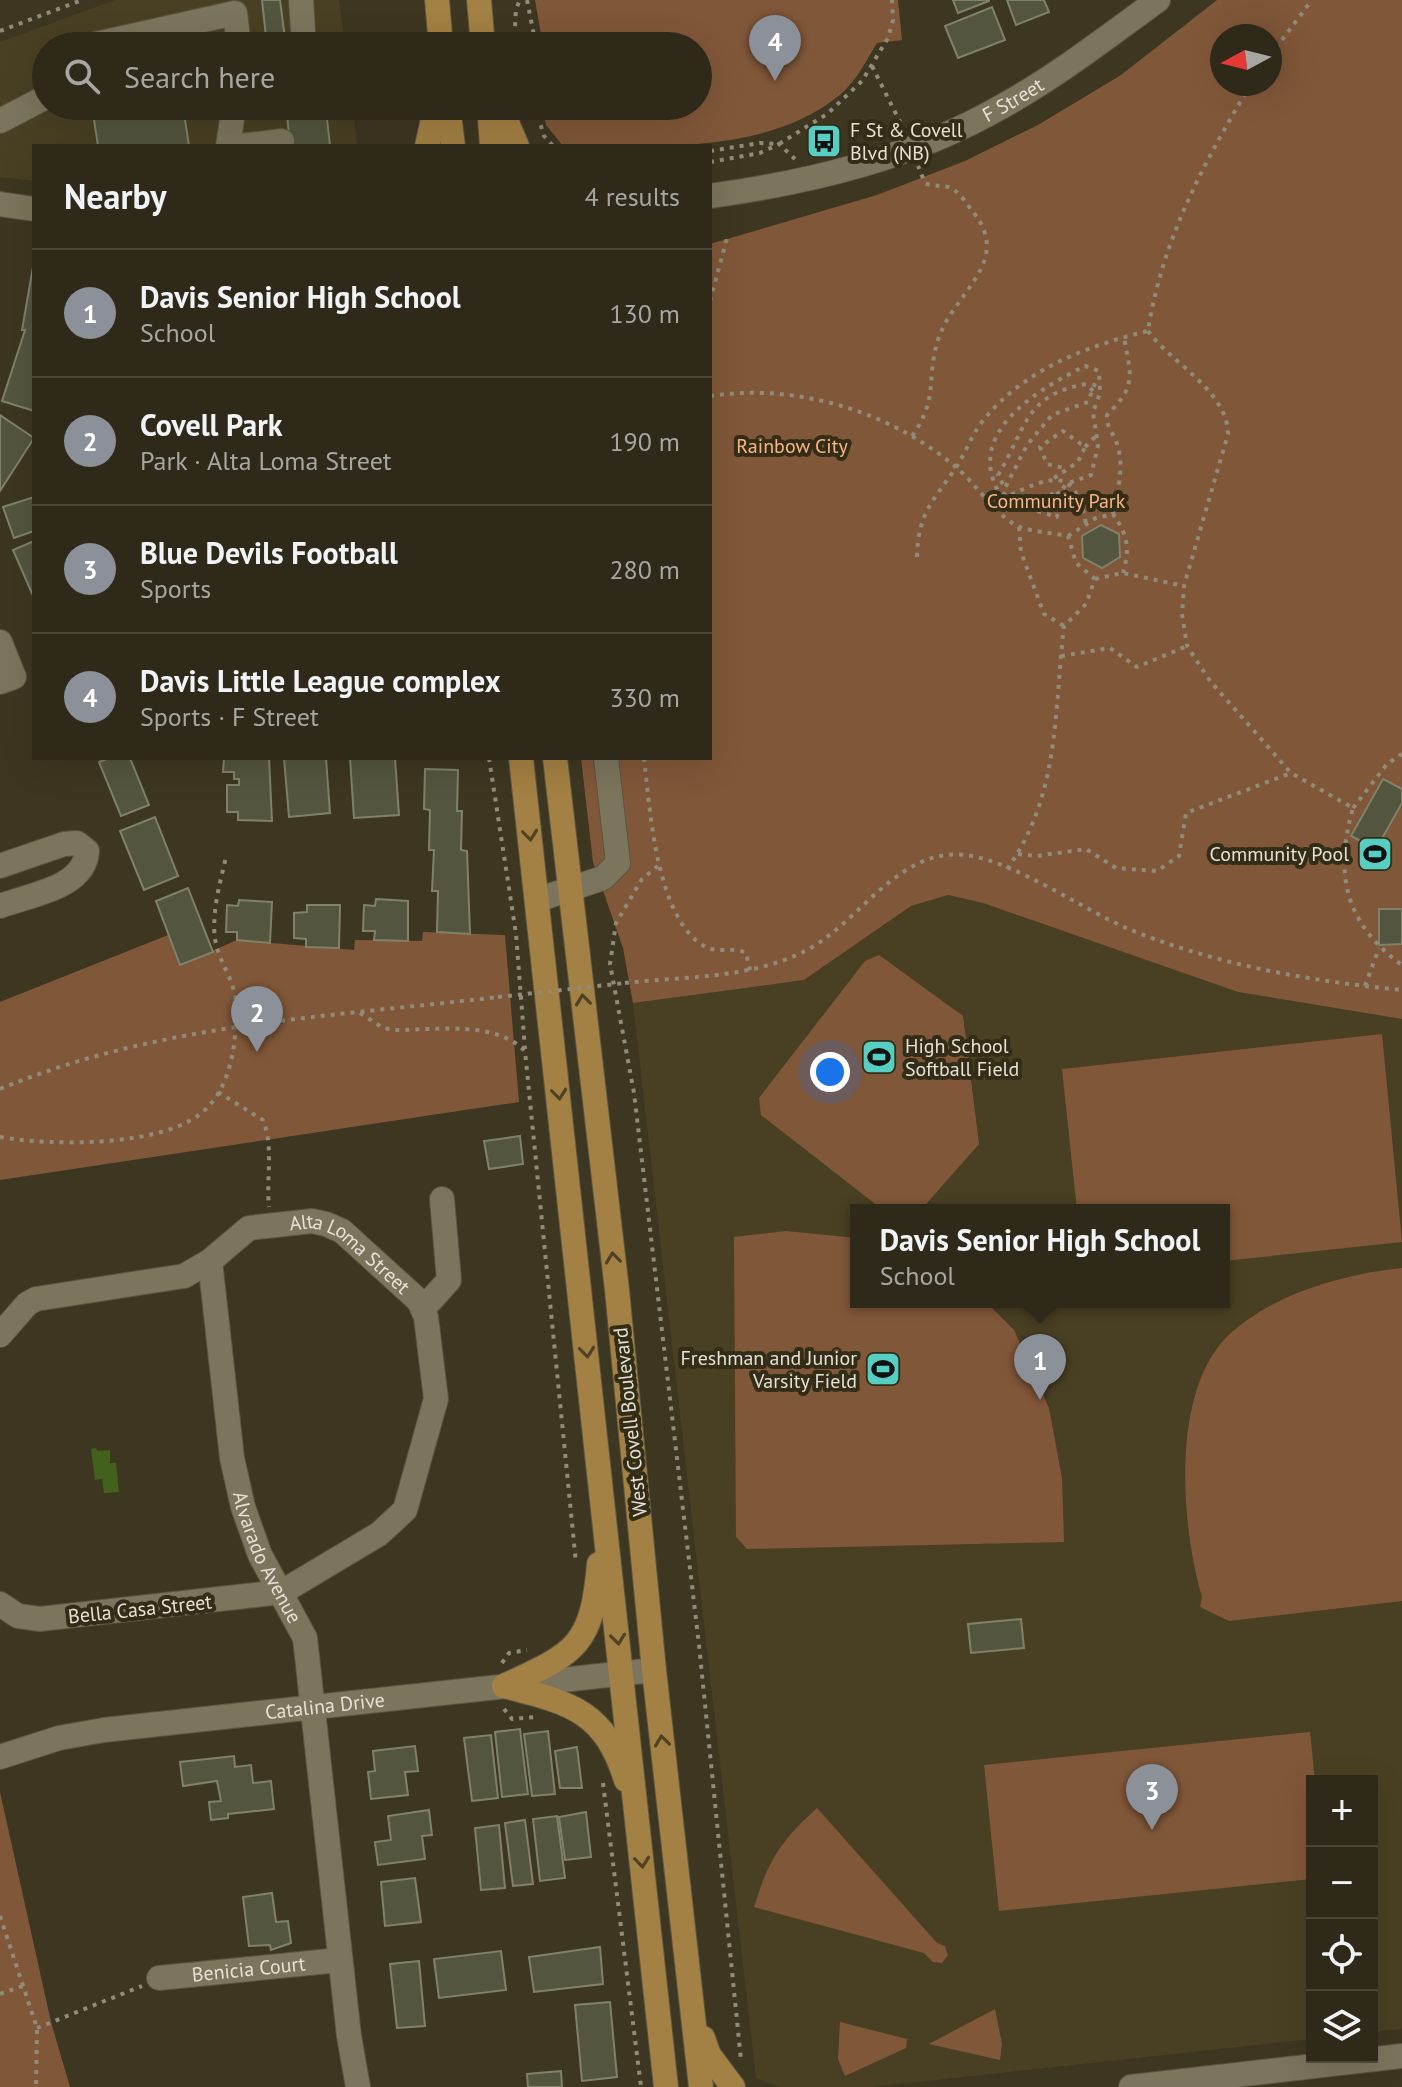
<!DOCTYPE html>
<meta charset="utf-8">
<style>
:root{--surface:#2e2919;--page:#3a3526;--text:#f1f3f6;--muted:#a7a6a2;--line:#494538;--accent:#8c9099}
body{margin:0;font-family:"PT Sans",sans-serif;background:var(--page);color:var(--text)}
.controls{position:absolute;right:24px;bottom:24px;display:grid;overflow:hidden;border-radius:0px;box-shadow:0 8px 32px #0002}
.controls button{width:72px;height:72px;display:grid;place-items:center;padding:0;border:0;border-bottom:2px solid var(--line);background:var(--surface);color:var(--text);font:40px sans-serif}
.compass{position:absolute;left:1210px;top:24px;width:72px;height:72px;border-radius:50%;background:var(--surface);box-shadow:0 8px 32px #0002;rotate:263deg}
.you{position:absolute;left:830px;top:1072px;width:28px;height:28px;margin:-20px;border:6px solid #fff;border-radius:50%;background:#1a73e8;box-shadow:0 0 0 12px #1a73e833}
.badge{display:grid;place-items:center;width:52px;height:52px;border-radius:50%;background:var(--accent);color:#fff;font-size:26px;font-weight:700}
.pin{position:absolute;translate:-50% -66px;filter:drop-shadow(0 2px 4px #0008)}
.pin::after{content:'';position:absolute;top:42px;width:28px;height:24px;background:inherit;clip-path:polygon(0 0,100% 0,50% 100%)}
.popup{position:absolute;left:850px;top:1204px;width:380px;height:104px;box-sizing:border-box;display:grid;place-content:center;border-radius:0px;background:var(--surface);filter:drop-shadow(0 2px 6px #0005);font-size:26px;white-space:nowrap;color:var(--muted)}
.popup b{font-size:30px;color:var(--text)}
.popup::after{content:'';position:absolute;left:50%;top:100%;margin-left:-16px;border:16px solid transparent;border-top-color:var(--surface)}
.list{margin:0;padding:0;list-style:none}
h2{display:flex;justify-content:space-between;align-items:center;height:104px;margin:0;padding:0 32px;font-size:34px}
h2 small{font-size:26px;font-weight:400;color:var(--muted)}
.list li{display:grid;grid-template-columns:52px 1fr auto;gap:24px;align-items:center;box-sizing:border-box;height:128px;padding:0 32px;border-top:2px solid var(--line)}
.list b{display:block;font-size:30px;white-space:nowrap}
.list p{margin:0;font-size:26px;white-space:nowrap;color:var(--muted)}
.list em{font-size:26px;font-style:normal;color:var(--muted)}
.icon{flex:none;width:44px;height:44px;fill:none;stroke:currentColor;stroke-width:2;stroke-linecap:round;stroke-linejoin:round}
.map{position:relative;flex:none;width:1402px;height:2087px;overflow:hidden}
.search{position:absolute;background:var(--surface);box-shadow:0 8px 32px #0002;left:32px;top:32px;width:680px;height:88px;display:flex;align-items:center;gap:20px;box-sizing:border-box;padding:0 28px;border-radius:44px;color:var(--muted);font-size:30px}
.panel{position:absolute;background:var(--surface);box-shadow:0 8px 32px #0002;left:32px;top:144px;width:680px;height:616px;border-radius:0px}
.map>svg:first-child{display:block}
.built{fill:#494023;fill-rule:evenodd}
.green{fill:#815739;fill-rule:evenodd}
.water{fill:#41611c}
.building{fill:#53553e;stroke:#7f8269;stroke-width:2}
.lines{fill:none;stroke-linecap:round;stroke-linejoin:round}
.minor-casing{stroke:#5a5542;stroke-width:26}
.major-casing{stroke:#5a5542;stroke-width:26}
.path{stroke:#908b7a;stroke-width:4;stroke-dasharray:4 6;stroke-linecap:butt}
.minor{stroke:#7c755d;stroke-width:24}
.major{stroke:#a38043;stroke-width:24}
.path-bridge{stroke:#908b7a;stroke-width:4;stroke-dasharray:4 6;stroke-linecap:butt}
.oneway{stroke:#4f4222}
.labels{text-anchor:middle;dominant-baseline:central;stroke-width:8;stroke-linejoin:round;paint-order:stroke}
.street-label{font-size:20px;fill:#e5e1d4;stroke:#332d17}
.poi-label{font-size:20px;fill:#e5e1d4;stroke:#332d17;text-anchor:start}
.park-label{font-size:20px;fill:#fdb682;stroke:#332d17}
</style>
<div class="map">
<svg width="1402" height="2087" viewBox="0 0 1402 2087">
<rect width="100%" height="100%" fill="#3d3721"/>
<g class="built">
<path d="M115,0H339L345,46H46V106H353L357,146H34V181L0,177V42Z"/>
<path d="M948,895L983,903L1238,992L1402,1019V2029L1372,2032V1781H1312V2039L870,2087H779L756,2078L633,1003L804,980L911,906ZM856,1210H1224V1302H856Z"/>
</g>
<g class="green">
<path d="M535,0H898L902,40L877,43C867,59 857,80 842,93C770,155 653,146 563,146L546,125L542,106H698V46H543Z"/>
<path d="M1217,0H1402V1019L1238,992L983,903L948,895L911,906L804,980L633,1003L623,948L593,862L581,758H710V244L877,195L965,161L1038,125L1121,75ZM1222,36H1270V84H1222Z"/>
<path d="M423,932L505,935L519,1102L0,1180V1002L168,935L180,965L237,940L354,950L355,940L422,941Z"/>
<path d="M879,955L963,1016L979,1144L921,1210H883L761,1115L759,1098L865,961Z"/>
<path d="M1382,1034L1402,1242L1224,1261V1210H1077L1062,1069Z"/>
<path d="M786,1231L856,1238V1302H986L1014,1330L1049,1408L1062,1478L1064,1542L747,1549L736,1537L734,1237Z"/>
<path d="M1402,1268V1601L1229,1621L1200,1607L1202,1597C1181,1526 1169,1385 1233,1331C1278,1292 1345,1274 1402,1268Z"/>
<path d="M1310,1732L1315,1781L1312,1879L999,1911L984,1765Z"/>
<path d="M0,1792L51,2022L70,2087H0Z"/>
<path d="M817,1808L937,1943L945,1946L948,1955L942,1963L933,1962L924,1953L754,1907C769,1859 780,1842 817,1808Z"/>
<path d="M995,2009L1002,2044L1000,2060L929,2044Z"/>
<path d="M840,2022L907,2039L906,2048L845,2076L838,2059Z"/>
</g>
<path class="water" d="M96,1448L97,1451L110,1450V1463H116L119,1492L104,1493L102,1479L95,1480L91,1449Z"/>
<g class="building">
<path d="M262,0H280L286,46H267Z"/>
<path d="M953,0H989V1L958,13Z"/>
<path d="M1007,0H1044L1049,12L1016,25Z"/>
<path d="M992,7L1005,40L958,58L945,26Z"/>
<path d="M115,106H183L189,146H98L93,113L116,110Z"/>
<path d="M326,110L330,146H290L287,114Z"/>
<path d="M34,261V411L2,401L25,330H22Z"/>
<path d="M0,415L34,438L0,491Z"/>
<path d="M34,497V531L14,538L3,507Z"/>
<path d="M1101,525L1119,534L1120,557L1102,568L1083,558L1082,536Z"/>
<path d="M34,541V598L13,550Z"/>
<path d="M109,758H130L149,805L121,816L99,762Z"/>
<path d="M224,758H269L272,821L238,820V812H227V785H239V779H234V772H223Z"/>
<path d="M284,758H326L330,813L289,817Z"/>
<path d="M350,758H395L399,815L354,818Z"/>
<path d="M425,769L458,770L457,811H462L461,850L467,851L470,934L437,932L438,891H432L434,850H429L430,810L424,809Z"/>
<path d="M1383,779L1402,789V803L1376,849L1351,836Z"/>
<path d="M155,817L178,876L144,890L120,831Z"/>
<path d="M188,888L213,952L180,965L156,901Z"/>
<path d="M376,899L408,901V941L374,940L375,931H363L364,905L375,906Z"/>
<path d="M239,900L272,902L270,943L237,940V932H226L227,905L238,906Z"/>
<path d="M307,905H340L339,948L306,947V939L294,938V913L307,912Z"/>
<path d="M1379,909H1402V944L1379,945Z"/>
<path d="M520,1136L523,1164L489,1169L484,1141Z"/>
<path d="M1021,1619L1024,1648L971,1653L968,1624Z"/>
<path d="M520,1729L528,1794L502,1797L495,1732Z"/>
<path d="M548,1731L555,1794L532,1796L524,1734Z"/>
<path d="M491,1735L498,1798L472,1801L464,1738Z"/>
<path d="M415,1746L418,1771L405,1772L408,1795L371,1799L368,1772L375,1771L373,1751Z"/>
<path d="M577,1747L582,1788H560L555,1751Z"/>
<path d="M234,1756L235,1767L251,1765L253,1783L271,1781L274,1809L228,1814V1818L211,1820L209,1802L221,1801L217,1781L183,1786L180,1762Z"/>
<path d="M429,1810L432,1835L422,1836L425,1859L378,1865L375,1842L391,1840L388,1816Z"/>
<path d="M586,1812L591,1857L565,1860L559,1817Z"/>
<path d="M557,1816L565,1878L540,1881L533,1819Z"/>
<path d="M525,1820L533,1884L513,1886L505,1823Z"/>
<path d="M499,1825L505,1888L481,1890L475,1828Z"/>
<path d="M415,1878L421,1922L385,1926L381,1882Z"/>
<path d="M272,1893L276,1922L288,1921L291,1943L271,1950L270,1945L249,1946L243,1897Z"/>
<path d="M600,1947L603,1984L534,1992L529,1957Z"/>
<path d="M501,1951L506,1990L439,1998L434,1959Z"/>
<path d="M419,1961L425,2026L397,2028L390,1964Z"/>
<path d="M610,2002L617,2077L582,2081L575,2005Z"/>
<path d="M561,2071L562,2087H528L527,2074Z"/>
</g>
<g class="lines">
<g class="minor-casing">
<g id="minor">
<path d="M301,0L304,46"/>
<path d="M87,46L235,13L239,46"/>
<path d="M0,121L46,97"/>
<path d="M228,146L234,106"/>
<path d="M239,146L282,141"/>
<path id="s1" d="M710,196C811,182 912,158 1001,107C1057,76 1107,37 1158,0"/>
<path d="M0,204L34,209"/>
<path d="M0,642L14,677L0,682"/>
<path d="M0,866L64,844L77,843L87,851C85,888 29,895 0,906"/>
<path d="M537,900L603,878L618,863L606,758"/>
<path id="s2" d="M210,1261L232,1458L243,1507L260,1555L305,1638L349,2036L358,2087"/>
<path d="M423,1309L449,1280L442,1199"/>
<path id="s3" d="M0,1335L27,1304L36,1299L184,1276L210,1261L249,1228L312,1221L326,1224L342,1231L419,1301L426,1317L436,1399L405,1510L379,1534L282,1592L40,1619L18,1616L0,1604"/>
<path id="s4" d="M0,1757L59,1738L104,1730L654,1670"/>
<path id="s5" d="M159,1978L340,1960"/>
<path d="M1131,2087L1402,2056"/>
</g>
</g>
<g class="major-casing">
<g id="major">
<path d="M437,0L441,46"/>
<path d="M479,0L483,46"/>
<path d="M448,106L453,146"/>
<path d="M489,106L492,146"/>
<path d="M500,106L517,146"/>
<path d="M427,146L436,106"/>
<path d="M521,758L666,2087"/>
<path d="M555,758L617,1290L654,1670L701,2087"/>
<path d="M504,1686C575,1653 592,1647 599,1564"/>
<path d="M504,1686C569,1703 604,1709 626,1780"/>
<path d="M703,2038L709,2055L733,2087"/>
</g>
</g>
<g class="path">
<path d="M527,0L536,46"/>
<path d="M0,31L82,0"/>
<path d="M514,46L516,9L520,0"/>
<path d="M1270,56L1312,0"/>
<path d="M872,66L903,128"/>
<path d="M535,106L544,136L553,146"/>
<path d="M710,151L760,143L779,144L827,114L862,81L888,38L893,20L892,0"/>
<path d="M710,162L760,153L779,144L795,159"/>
<path d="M710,301L727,238"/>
<path d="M1148,331C1172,364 1227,390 1228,434L1184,586L1182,614L1187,646L1210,681L1291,773L1353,808C1334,874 1345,924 1402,965"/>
<path d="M1093,391L1086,384C1024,395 1026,429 998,475L1005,488L1027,445L1052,415L1088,402L1097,378"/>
<path d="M710,396C797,383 890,411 957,468C975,483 999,519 1020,527C1034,532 1053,533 1068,536L1076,563L1095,579"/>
<path d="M912,436C940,397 925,378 939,337C955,292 1012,262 974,213C968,206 962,195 954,190C945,183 934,188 925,183L918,166"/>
<path d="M1085,447L1097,435"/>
<path d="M1054,478L1078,462L1085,447L1063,431L1040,447L1047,464L1064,468"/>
<path d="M1059,495L1056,490L1047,499V506L1031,502L1027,508L1057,517L1059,495L1066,484L1091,475L1098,446L1093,412L1100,393L1099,371L1085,366C1039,389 966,431 998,491L1008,496C1050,477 1075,464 1086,524"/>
<path d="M1113,514C1117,492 1125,467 1117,444C1114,434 1106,427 1107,415C1137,385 1131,377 1124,337"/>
<path d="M1019,527L1021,552L1044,614L1064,626"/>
<path d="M1068,536L1096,518L1113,514C1128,535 1130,548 1123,573"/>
<path d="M917,557C918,514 932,502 955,469C964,456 970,439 979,426C1019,371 1086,346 1148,331C1162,240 1204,162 1251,84"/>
<path d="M1095,579L1123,573L1184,586"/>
<path d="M1061,656L1110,648L1137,667L1187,646"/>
<path d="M489,758L516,934L525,1049"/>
<path d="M644,758C650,809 656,918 704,946C717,954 732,946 746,953L750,970"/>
<path d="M1353,808L1387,764L1402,754"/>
<path d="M1018,854L1036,856L1086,849L1116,868L1157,871L1179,856L1186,813L1291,773"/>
<path d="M658,866L642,879L616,923L610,964L634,1093L699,1645L741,2060"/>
<path d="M1007,869C1060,796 1054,711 1064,626L1086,604L1095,579"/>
<path d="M625,983C688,976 759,979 814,946C863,916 901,848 965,855C1015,861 1083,910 1131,930C1218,965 1309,981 1402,990"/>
<path d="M1365,986L1379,948"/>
<path d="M360,1013L383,1028L396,1030C437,1030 494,1020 525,1051L576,1563"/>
<path d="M0,1089C158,1023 330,1017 498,997"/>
<path d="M218,1092L263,1120C274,1148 266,1178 269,1207"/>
<path d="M0,1137C50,1146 169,1148 207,1108C232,1083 237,1039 236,1005C235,982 223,968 217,948C209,921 220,883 226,857"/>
<path d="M502,1663L509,1653L527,1650"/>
<path d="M504,1709L512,1719L535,1717"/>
<path d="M603,1783L641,2087"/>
<path d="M0,1916L37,2028L36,2087"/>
<path d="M0,1994L23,1986"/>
<path d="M37,2028L142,1986"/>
</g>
<use href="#minor" class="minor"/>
<use href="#major" class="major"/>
<path class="path-bridge" d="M498,997L625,983"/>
</g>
<defs><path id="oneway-chevron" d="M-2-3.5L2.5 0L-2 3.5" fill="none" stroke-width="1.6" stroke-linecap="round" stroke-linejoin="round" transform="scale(2)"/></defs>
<g class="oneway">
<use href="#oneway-chevron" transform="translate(530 835) rotate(84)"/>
<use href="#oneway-chevron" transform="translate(583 1000) rotate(-97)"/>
<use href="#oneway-chevron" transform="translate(559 1094) rotate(84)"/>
<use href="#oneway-chevron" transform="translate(613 1258) rotate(-97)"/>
<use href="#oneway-chevron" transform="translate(587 1352) rotate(84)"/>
<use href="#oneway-chevron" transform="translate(618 1639) rotate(83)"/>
<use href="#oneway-chevron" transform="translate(662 1741) rotate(-97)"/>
<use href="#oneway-chevron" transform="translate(642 1862) rotate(84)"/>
</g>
<defs>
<g id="bus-square" transform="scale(1.8)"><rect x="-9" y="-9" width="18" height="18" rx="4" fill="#57cec2" stroke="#332d17"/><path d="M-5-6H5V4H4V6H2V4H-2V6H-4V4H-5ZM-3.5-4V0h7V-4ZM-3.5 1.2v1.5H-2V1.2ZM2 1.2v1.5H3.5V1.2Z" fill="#111"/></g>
<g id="stadium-square" transform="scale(1.8)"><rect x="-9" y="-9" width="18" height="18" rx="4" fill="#57cec2" stroke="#332d17"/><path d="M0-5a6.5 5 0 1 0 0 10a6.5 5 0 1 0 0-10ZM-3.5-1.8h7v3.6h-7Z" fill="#111"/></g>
</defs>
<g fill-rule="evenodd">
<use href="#bus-square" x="824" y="141"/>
<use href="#stadium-square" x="1375" y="854"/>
<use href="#stadium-square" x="879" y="1057"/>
<use href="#stadium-square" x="883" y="1369"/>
</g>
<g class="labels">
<g class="street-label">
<text stroke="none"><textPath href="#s1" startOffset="320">F Street</textPath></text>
<text stroke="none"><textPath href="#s3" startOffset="394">Alta Loma Street</textPath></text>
<text transform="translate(630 1422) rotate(-96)">West Covell Boulevard</text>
<text stroke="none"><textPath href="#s2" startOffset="304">Alvarado Avenue</textPath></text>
<text transform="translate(140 1609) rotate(-6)">Bella Casa Street</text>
<text stroke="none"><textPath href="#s4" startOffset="330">Catalina Drive</textPath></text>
<text stroke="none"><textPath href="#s5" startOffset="90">Benicia Court</textPath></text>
</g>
<g class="poi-label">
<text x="850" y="130">F St &amp; Covell<tspan x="850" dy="23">Blvd (NB)</tspan></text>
<text x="1349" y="854" text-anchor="end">Community Pool</text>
<text x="905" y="1046">High School<tspan x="905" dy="23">Softball Field</tspan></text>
<text x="857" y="1358" text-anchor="end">Freshman and Junior<tspan x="857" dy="23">Varsity Field</tspan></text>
</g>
<g class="park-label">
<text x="792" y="446">Rainbow City</text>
<text x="1056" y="501">Community Park</text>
</g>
</g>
</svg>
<div class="controls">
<button>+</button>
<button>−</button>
<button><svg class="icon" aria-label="locate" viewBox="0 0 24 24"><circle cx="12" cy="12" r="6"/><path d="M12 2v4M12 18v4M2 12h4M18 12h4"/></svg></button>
<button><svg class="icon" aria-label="layers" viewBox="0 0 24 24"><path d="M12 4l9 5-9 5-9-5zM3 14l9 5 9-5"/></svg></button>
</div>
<svg class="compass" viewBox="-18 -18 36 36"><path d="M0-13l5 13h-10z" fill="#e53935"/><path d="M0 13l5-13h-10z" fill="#a7a6a2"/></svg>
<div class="you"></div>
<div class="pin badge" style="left:1040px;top:1400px">1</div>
<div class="popup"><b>Davis Senior High School</b>School</div>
<div class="pin badge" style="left:257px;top:1052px">2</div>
<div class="pin badge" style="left:1152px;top:1830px">3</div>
<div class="pin badge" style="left:775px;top:81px">4</div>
<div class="search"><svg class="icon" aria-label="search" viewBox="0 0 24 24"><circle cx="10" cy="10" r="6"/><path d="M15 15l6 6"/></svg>Search here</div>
<section class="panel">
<h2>Nearby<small>4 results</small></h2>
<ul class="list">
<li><span class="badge">1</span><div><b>Davis Senior High School</b><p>School</p></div><em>130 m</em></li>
<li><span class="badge">2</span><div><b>Covell Park</b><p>Park · Alta Loma Street</p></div><em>190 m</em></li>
<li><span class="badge">3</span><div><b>Blue Devils Football</b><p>Sports</p></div><em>280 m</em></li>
<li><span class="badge">4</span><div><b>Davis Little League complex</b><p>Sports · F Street</p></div><em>330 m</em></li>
</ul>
</section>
</div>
